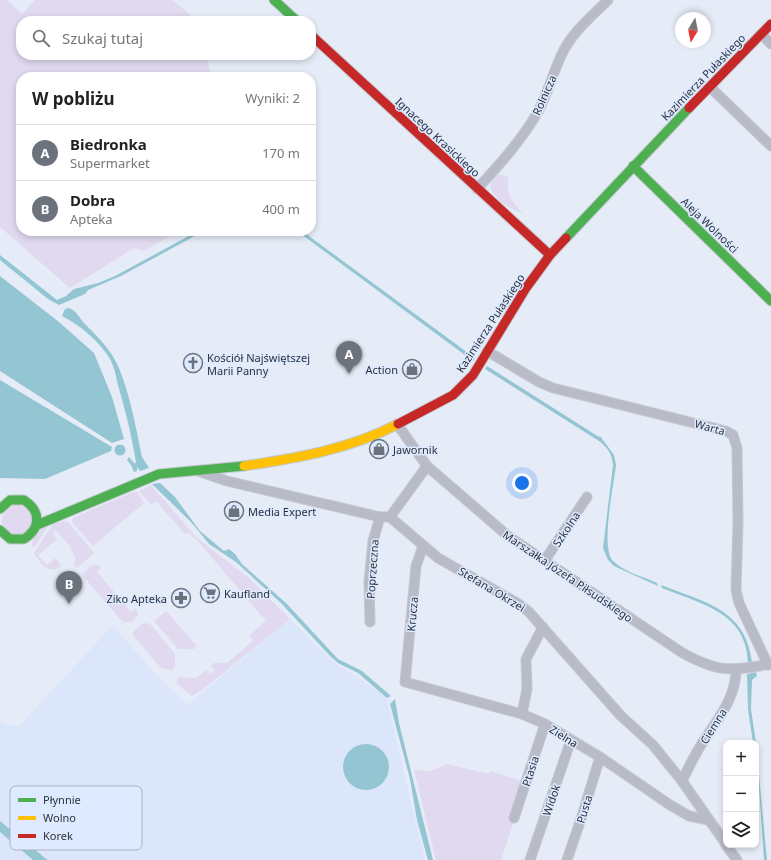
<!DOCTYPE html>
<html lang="pl">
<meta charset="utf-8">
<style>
:root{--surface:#fff;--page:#f2f2f2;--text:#222;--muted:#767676;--line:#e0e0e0;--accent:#6d737d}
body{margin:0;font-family:"Noto Sans",sans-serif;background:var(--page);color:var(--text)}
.controls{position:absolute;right:12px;bottom:12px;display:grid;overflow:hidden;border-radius:8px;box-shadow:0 2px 6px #0003}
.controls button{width:36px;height:36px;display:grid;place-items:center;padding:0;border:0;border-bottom:1px solid var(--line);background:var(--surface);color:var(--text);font:20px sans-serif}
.compass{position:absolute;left:675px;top:12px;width:36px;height:36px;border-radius:50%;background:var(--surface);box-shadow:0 2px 6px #0003;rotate:190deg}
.you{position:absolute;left:522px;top:483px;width:14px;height:14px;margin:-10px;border:3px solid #fff;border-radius:50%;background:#1a73e8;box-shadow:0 0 0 6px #1a73e833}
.badge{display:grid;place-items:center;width:26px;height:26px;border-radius:50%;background:var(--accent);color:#fff;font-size:13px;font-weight:700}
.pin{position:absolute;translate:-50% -33px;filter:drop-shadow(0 1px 2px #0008)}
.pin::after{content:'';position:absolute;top:21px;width:14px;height:12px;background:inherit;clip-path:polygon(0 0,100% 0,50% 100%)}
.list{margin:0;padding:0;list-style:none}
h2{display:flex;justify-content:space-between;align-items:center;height:52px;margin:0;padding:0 16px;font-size:17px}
h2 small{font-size:13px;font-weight:400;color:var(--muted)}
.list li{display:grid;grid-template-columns:26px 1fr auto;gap:12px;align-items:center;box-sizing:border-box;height:56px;padding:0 16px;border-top:1px solid var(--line)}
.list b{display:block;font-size:15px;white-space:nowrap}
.list p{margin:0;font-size:13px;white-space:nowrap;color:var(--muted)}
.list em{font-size:13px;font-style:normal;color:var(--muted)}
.icon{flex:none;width:22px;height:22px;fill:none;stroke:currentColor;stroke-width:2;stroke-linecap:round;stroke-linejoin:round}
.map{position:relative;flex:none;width:771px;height:860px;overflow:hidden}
.search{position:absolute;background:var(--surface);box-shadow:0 2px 6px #0003;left:16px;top:16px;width:300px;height:44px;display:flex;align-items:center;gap:10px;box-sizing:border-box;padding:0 14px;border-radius:16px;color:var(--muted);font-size:15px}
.panel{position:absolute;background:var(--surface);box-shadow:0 2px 6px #0003;left:16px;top:72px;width:300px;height:164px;border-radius:16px}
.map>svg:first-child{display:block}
.built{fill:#dce6fa}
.green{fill:#e0d9ef}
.water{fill:#93c5d2}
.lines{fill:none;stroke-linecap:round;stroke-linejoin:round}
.street-casing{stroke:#c2c8d0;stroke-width:11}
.fast-casing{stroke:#c2c8d0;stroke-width:11}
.slow-casing{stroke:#c2c8d0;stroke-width:11}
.jam-casing{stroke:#c2c8d0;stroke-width:11}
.street{stroke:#babbc8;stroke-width:9}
.fast{stroke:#4caf50;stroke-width:9}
.slow{stroke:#ffc107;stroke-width:9}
.jam{stroke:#c62828;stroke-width:9}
.labels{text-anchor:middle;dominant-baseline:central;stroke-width:3;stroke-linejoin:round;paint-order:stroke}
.street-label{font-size:11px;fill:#2c323b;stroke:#deeaff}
.poi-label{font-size:11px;fill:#2c323b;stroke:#deeaff;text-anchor:start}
.key{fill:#deeaff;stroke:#a9b3c4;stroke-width:1}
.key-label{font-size:11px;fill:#2c323b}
</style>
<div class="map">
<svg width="771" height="860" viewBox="0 0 771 860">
<rect width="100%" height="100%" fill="#e6ecf7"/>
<path class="built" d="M290,619L332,661L386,696L425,860H0V720L3,724L19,726L113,625L156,675L187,705Z"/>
<g class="green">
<path d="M0,0H7L22,14L35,0H172L191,15L184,21H21V55H207L211,77H21V231H179L144,251L134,248L70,288L0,227Z"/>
<path d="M498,175H504L509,178C504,193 514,203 523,214C509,208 496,201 490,187L492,181Z"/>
<path d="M151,485L196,537L250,579L290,619L206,687L192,696L176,683L178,679L180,677L196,678L206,670L210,674L215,670L211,666L214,663H227L253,641L249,636L266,621L196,539L187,532L185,534L156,501L151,505L139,491Z"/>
<path d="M133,492H137L144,503L93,546L72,522L73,518Z"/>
<circle cx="17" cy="520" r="15"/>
<path d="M64,521L68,522L94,553L77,568L74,564L76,559L69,545L56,531L53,534L57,539L38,555L47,565L56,558L61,566C50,576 39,563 34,553L53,524Z"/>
<path d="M51,522L34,547H32C32,534 42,529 51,522Z"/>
<path d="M93,565H98L101,568L97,572L131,612L136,608L138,615L131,622H123L83,576V573Z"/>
<path d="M166,611L197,646L194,649H178L154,621Z"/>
<path d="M147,623L151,625L175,654V666L172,670L161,668L133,635V632L142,624Z"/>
<path d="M447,764L489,774L490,771L522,781L514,821L501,860H436L414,770L430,771Z"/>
</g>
<g class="water">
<path d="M198,231H204L121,276L88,290L85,294L59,305L48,299L0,260V255L57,300L66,296L74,289L98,283L115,276Z"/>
<path d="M297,231H302L475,358L473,361Z"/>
<path d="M0,276L59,322L94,353L112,397L124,439L112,443L0,371Z"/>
<path d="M69,308C78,312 79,318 85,324C97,336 109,348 116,362C129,388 136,428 142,457L149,468L140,471L137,467V471L134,472L131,465L127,460L129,457L134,463H136C132,436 125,410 118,385C116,376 114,366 110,359C99,341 80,325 62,316L65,309Z"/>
<path d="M487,366L599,437L600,436L614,455L616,465C614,484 600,548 613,561C624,572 644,577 657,583L658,586L614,566L608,560L603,548L613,465C612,454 608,448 599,441L485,369Z"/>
<path d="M0,380L112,447L111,451L45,479L0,478Z"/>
<circle cx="120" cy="450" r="5.5"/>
<path d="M160,483L175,497L200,531L224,551L229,549L235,554L242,564L286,603L338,659L362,671L391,696L387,698L358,673L338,663L330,656L281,603L236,562L209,544L192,523L152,484Z"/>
<path d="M661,585C704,602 746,609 752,662H748C746,612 701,604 662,588Z"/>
<path d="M756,672L757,676L752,680L751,709L756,743H753L748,709L747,674Z"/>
<path d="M395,699L399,723L433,860H428L417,820L410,779L390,704Z"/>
<circle cx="366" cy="767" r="23"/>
<path d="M756,744L767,860H764Z"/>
<path d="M0,821L45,858L48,860H33L0,832Z"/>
</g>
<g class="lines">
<g class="street-casing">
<g id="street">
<path d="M761,34L771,44"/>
<path d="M710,87L771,146"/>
<path d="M477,189C498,166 520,142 536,115C547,97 552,75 561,56C571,33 591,17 608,0"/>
<path d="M487,351L539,382L553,388L726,431L733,435L737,448L738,522L736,590L739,603L768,665"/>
<path d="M397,424L427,466L508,536L681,652C718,673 730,671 771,664"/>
<path d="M198,471L227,481L380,517H390L438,558L519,604L529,612L621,716L653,745L682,781L726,844"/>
<path d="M390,517L427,466"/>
<path d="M423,546L416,566L405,682L522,714L545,724L600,757L670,805L689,816L709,820"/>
<path d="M545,560L587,497"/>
<path d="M370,622L369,582L373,541L380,517"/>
<path d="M522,714L527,689L526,659L543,627"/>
<path d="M682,781C688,769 694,756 701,745C716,721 736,699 736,670"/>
<path d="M514,818L545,724"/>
<path d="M726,845L737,860"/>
<path d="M530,860L571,740"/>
<path d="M567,860L581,819L600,757"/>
</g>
</g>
<g class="fast-casing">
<g id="fast">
<path d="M274,0L297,21"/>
<path d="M633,166L771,301"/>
<path d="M566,238L689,108"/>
<path d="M0,509L10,500H24C41,511 41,528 24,539H10L0,530"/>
<path d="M37,525L159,474L244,466"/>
</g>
</g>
<g class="slow-casing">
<path id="slow" d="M244,466C298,458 350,449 398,424"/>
</g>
<g class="jam-casing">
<g id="jam">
<path d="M311,35L550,255"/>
<path d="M689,108L771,24"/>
<path d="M398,424L453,395L473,375L526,288L550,255L566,238"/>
</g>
</g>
<use href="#street" class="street"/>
<use href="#fast" class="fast"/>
<use href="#slow" class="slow"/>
<use href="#jam" class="jam"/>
</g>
<defs>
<g id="church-ring" transform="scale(1)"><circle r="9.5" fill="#deeaff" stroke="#6d737d" stroke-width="1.5"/><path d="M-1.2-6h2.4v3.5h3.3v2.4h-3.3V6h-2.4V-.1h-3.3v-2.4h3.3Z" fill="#6d737d"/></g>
<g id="shop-ring" transform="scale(1)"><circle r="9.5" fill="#deeaff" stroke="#6d737d" stroke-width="1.5"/><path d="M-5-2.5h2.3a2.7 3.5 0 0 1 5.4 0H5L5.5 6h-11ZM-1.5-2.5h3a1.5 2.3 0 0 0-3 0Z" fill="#6d737d"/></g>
<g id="supermarket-ring" transform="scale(1)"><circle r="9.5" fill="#deeaff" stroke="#6d737d" stroke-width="1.5"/><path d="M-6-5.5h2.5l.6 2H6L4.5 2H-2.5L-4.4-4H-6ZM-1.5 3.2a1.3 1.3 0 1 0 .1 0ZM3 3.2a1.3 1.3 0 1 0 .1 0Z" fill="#6d737d"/></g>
<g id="pharmacy-ring" transform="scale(1)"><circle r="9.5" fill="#deeaff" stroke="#6d737d" stroke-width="1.5"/><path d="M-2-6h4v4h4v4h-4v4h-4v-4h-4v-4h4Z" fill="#6d737d"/></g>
</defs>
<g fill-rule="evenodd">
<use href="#church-ring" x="193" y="363"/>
<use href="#shop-ring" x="412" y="369"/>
<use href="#shop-ring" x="379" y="449"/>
<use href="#shop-ring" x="234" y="511"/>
<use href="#supermarket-ring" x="210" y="593"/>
<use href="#pharmacy-ring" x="181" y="598"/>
</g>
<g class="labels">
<g class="street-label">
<text transform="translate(703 77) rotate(-46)">Kazimierza Pułaskiego</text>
<text transform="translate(544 95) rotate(-66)">Rolnicza</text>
<text transform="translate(438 137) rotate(43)">Ignacego Krasickiego</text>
<text transform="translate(710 225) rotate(44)">Aleja Wolności</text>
<text transform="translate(490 323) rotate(-57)">Kazimierza Pułaskiego</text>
<text transform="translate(710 427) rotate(15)">Warta</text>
<text transform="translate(566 529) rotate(-56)">Szkolna</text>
<text transform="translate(372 569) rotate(-86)">Poprzeczna</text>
<text transform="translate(568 576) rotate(34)">Marszałka Józefa Piłsudskiego</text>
<text transform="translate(492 589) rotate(31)">Stefana Okrzei</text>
<text transform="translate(412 614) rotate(-85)">Krucza</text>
<text transform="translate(713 726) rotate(-58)">Ciemna</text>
<text transform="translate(564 736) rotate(32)">Zielna</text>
<text transform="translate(530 771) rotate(-72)">Ptasia</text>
<text transform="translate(551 800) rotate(-71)">Widok</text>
<text transform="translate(584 809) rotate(-73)">Pusta</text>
</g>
<g class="poi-label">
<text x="207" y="357">Kościół Najświętszej<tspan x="207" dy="13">Marii Panny</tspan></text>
<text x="398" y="369" text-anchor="end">Action</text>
<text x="393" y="449">Jawornik</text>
<text x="248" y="511">Media Expert</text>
<text x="224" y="593">Kaufland</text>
<text x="167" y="598" text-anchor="end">Ziko Apteka</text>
</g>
</g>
<rect x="10" y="786" width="132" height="64" rx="6" class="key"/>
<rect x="18" y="798" width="18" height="4" fill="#4caf50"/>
<rect x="18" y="816" width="18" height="4" fill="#ffc107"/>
<rect x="18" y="834" width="18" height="4" fill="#c62828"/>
<g class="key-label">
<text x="43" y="804">Płynnie</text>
<text x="43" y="822">Wolno</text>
<text x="43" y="840">Korek</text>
</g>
</svg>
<div class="controls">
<button>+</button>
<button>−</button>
<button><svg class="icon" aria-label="layers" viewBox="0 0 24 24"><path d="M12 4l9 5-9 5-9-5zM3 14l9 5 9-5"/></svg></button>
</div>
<svg class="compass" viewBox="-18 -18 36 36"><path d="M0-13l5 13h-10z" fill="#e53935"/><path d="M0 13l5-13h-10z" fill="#767676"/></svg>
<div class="you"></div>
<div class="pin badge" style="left:349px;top:374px">A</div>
<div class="pin badge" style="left:69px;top:604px">B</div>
<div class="search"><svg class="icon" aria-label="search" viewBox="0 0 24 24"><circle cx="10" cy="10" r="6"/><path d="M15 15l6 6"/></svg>Szukaj tutaj</div>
<section class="panel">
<h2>W pobliżu<small>Wyniki: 2</small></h2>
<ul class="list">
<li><span class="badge">A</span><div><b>Biedronka</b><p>Supermarket</p></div><em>170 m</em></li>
<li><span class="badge">B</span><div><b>Dobra</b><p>Apteka</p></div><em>400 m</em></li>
</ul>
</section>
</div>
